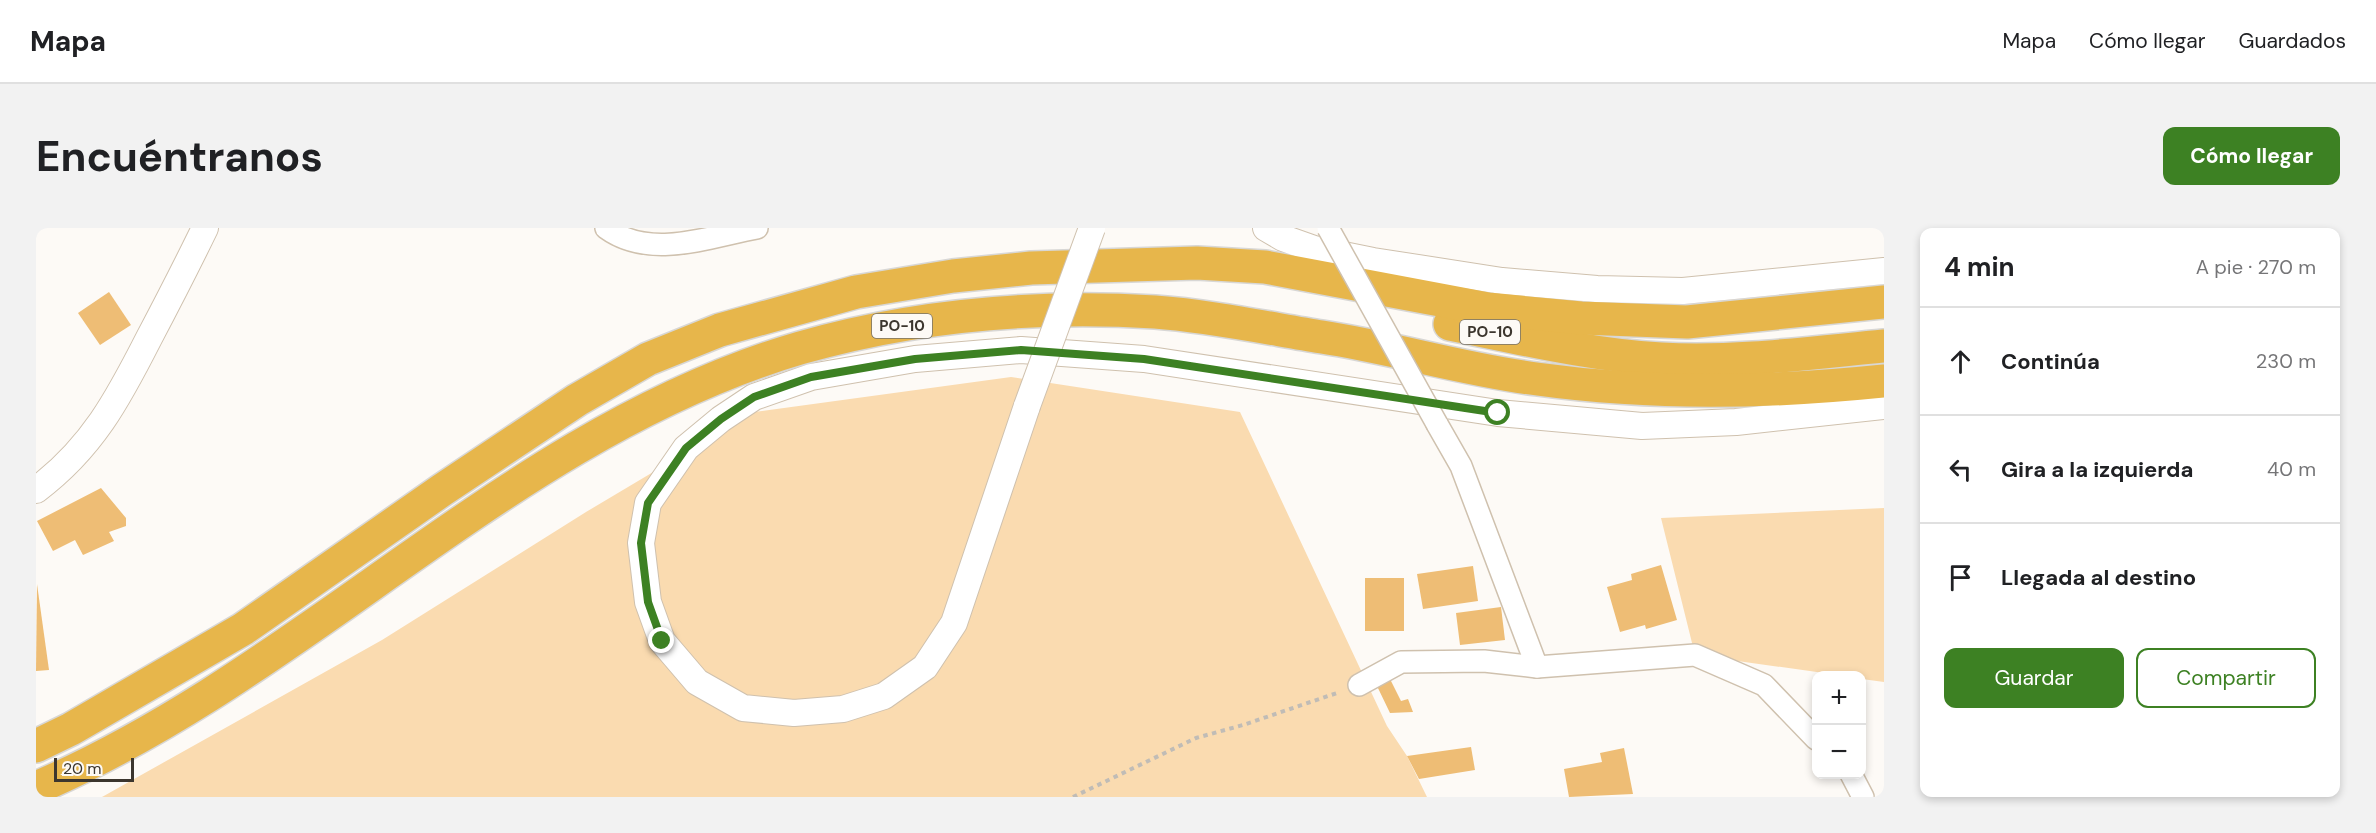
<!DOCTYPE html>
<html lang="es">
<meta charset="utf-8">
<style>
:root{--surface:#fff;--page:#f2f2f2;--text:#202124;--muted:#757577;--line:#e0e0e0;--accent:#3d8123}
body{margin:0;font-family:"DM Sans",sans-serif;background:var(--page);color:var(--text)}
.controls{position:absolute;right:18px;bottom:18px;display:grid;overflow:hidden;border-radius:12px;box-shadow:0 3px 9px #0003}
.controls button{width:54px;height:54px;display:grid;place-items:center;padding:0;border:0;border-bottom:2px solid var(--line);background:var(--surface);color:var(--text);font:30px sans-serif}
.scale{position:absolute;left:18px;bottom:15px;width:80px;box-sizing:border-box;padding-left:6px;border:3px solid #3c362e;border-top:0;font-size:16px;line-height:21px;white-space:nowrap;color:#3c362e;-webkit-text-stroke:4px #fdfaf6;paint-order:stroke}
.stop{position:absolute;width:18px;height:18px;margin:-14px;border:4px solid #3d8123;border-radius:50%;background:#fff}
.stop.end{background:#3d8123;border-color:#fff;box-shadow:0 2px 6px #0008}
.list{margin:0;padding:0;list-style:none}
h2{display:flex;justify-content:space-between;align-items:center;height:78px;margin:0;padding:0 24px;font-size:26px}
h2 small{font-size:20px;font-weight:400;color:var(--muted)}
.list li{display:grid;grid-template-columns:39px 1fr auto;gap:18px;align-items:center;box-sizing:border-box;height:108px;padding:0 24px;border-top:2px solid var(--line)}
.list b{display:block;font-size:22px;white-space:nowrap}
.list em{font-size:20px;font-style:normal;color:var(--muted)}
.actions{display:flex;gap:12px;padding:18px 24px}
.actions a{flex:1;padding:14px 0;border:2px solid var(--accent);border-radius:12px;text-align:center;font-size:21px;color:var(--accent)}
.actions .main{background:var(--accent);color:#fff}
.icon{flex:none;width:33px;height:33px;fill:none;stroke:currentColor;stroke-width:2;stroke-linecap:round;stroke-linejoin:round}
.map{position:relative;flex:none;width:1848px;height:569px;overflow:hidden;border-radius:12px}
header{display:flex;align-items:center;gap:36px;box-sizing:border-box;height:84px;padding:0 30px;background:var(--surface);border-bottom:2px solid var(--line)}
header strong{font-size:28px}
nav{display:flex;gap:33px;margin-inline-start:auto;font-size:21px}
.intro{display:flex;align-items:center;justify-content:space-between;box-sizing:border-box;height:144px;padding:0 36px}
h1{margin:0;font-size:42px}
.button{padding:15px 27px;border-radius:12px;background:var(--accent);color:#fff;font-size:21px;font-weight:700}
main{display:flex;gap:36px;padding:0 36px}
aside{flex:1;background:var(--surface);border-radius:12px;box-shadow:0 3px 9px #0003}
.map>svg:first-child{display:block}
.green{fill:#fadbb0}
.building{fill:#eebd75}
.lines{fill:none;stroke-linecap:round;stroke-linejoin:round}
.minor-casing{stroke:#cfc1ae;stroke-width:24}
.tertiary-casing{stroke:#cfc1ae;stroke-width:28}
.motorway-casing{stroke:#d8d7d5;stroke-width:36}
.path{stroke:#c0bcb6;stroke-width:4;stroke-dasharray:4.5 4.5;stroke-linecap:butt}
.minor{stroke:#fff;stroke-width:21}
.tertiary{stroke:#fff;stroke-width:26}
.motorway{stroke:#e7b64b;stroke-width:33}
.minor-bridge-casing{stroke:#cfc1ae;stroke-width:24;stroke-linecap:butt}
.tertiary-bridge-casing{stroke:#cfc1ae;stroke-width:28;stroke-linecap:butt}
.minor-bridge{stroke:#fff;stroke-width:21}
.tertiary-bridge{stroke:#fff;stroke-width:26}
.route{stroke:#3d8123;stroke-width:8}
.labels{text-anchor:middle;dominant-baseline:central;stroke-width:6;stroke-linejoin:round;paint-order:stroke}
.shield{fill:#fdfaf6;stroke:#76716a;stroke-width:1.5}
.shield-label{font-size:15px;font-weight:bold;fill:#3c362e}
</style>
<header>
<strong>Mapa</strong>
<nav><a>Mapa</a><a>Cómo llegar</a><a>Guardados</a></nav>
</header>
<div class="intro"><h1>Encuéntranos</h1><a class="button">Cómo llegar</a></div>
<main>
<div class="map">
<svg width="1848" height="569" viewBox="0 0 1848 569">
<rect width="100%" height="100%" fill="#fdfaf6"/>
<g class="green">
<path d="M975,149L1204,184L1351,498L1371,528L1391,569H66L346,412L550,284L718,184Z"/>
<path d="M1848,280V454L1826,451V448L1802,447L1659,427L1625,290Z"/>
</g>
<g class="building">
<path d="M73,64L95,97L64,117L42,85Z"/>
<path d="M65,260L90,290V298L73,304L78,313L47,327L39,312L17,323L1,293Z"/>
<path d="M1625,337L1641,392L1610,401L1609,397L1584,404L1571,359L1596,352L1595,346Z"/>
<path d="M1437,338L1442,373L1387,381L1381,346Z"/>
<rect x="1329" y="350" width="39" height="53"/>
<path d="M1,356L13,442L0,443Z"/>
<path d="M1465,379L1469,412L1424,417L1420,385Z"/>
<path d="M1354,451L1365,473L1372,471L1377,484L1354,485L1341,458Z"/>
<path d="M1435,519L1439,542L1383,551L1371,528Z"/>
<path d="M1588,520L1597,566L1533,569L1528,541L1566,534L1564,525Z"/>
</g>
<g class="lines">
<g class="minor-casing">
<g id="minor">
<path d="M570,0C614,32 672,9 721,0"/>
<path d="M1401,196L1425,238L1501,439L1659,427L1728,457L1780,511"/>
<path d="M1323,457L1365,434L1448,433L1501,439"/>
<path d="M1815,546L1827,569"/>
</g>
</g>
<g class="tertiary-casing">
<g id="tertiary">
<path d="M1230,0L1247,10L1278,21L1337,33L1466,53L1561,61L1647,63L1848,43"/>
<path d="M991,178L918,395L889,439L848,468L807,481L758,485L707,480L661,454L626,413L612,374L605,315L612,275L650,220L685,191L718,169L775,149L879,131L985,122L1108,131L1462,185L1606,198L1700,194L1848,178"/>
<path d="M0,262C56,220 82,171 113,110C132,74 151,37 169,0"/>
</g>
</g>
<g class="motorway-casing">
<g id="motorway">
<path d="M1414,96C1484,110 1554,127 1625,131C1700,135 1774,125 1848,118"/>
<path d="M0,518L35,501L207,401L406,262L541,172L612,131L684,102L820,64L917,48L995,40L1161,35L1229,39L1452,81L1545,90L1651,94L1848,74"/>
<path d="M0,560C271,444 477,204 764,120C879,87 1000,77 1119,84C1174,88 1231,100 1286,109C1358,120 1429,142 1501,151C1617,167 1732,165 1848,153"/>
</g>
</g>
<path class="path" d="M1037,569L1160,510L1207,497L1301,465"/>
<use href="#minor" class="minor"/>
<use href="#tertiary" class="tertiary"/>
<use href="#motorway" class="motorway"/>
<g class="minor-bridge-casing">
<path id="minor-bridge" d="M1292,0L1401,196"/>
</g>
<g class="tertiary-bridge-casing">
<path id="tertiary-bridge" d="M991,178L1056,0"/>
</g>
<use href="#minor-bridge" class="minor-bridge"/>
<use href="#tertiary-bridge" class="tertiary-bridge"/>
</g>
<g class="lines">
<path class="route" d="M626,413L612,374L605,315L612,275L650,220L685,191L718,169L775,149L879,131L985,122L1108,131L1462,185"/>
</g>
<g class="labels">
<g class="shield">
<rect x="836" y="86" width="60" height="24" rx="4.5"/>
<rect x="1424" y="92" width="60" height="24" rx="4.5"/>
</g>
<g class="shield-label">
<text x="866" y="98">PO-10</text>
<text x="1454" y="104">PO-10</text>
</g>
</g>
</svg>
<div class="controls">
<button>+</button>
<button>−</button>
</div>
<div class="scale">20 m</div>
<div class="stop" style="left:1462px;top:185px"></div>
<div class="stop end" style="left:626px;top:413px"></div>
</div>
<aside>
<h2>4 min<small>A pie · 270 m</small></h2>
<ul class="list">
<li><svg class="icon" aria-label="ahead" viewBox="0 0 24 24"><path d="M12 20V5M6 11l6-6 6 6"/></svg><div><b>Continúa</b></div><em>230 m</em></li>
<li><svg class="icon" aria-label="left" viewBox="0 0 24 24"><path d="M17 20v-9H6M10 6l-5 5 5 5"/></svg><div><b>Gira a la izquierda</b></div><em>40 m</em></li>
<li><svg class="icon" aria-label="arrive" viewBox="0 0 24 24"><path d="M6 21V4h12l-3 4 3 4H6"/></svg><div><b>Llegada al destino</b></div></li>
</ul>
<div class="actions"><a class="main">Guardar</a><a>Compartir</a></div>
</aside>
</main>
